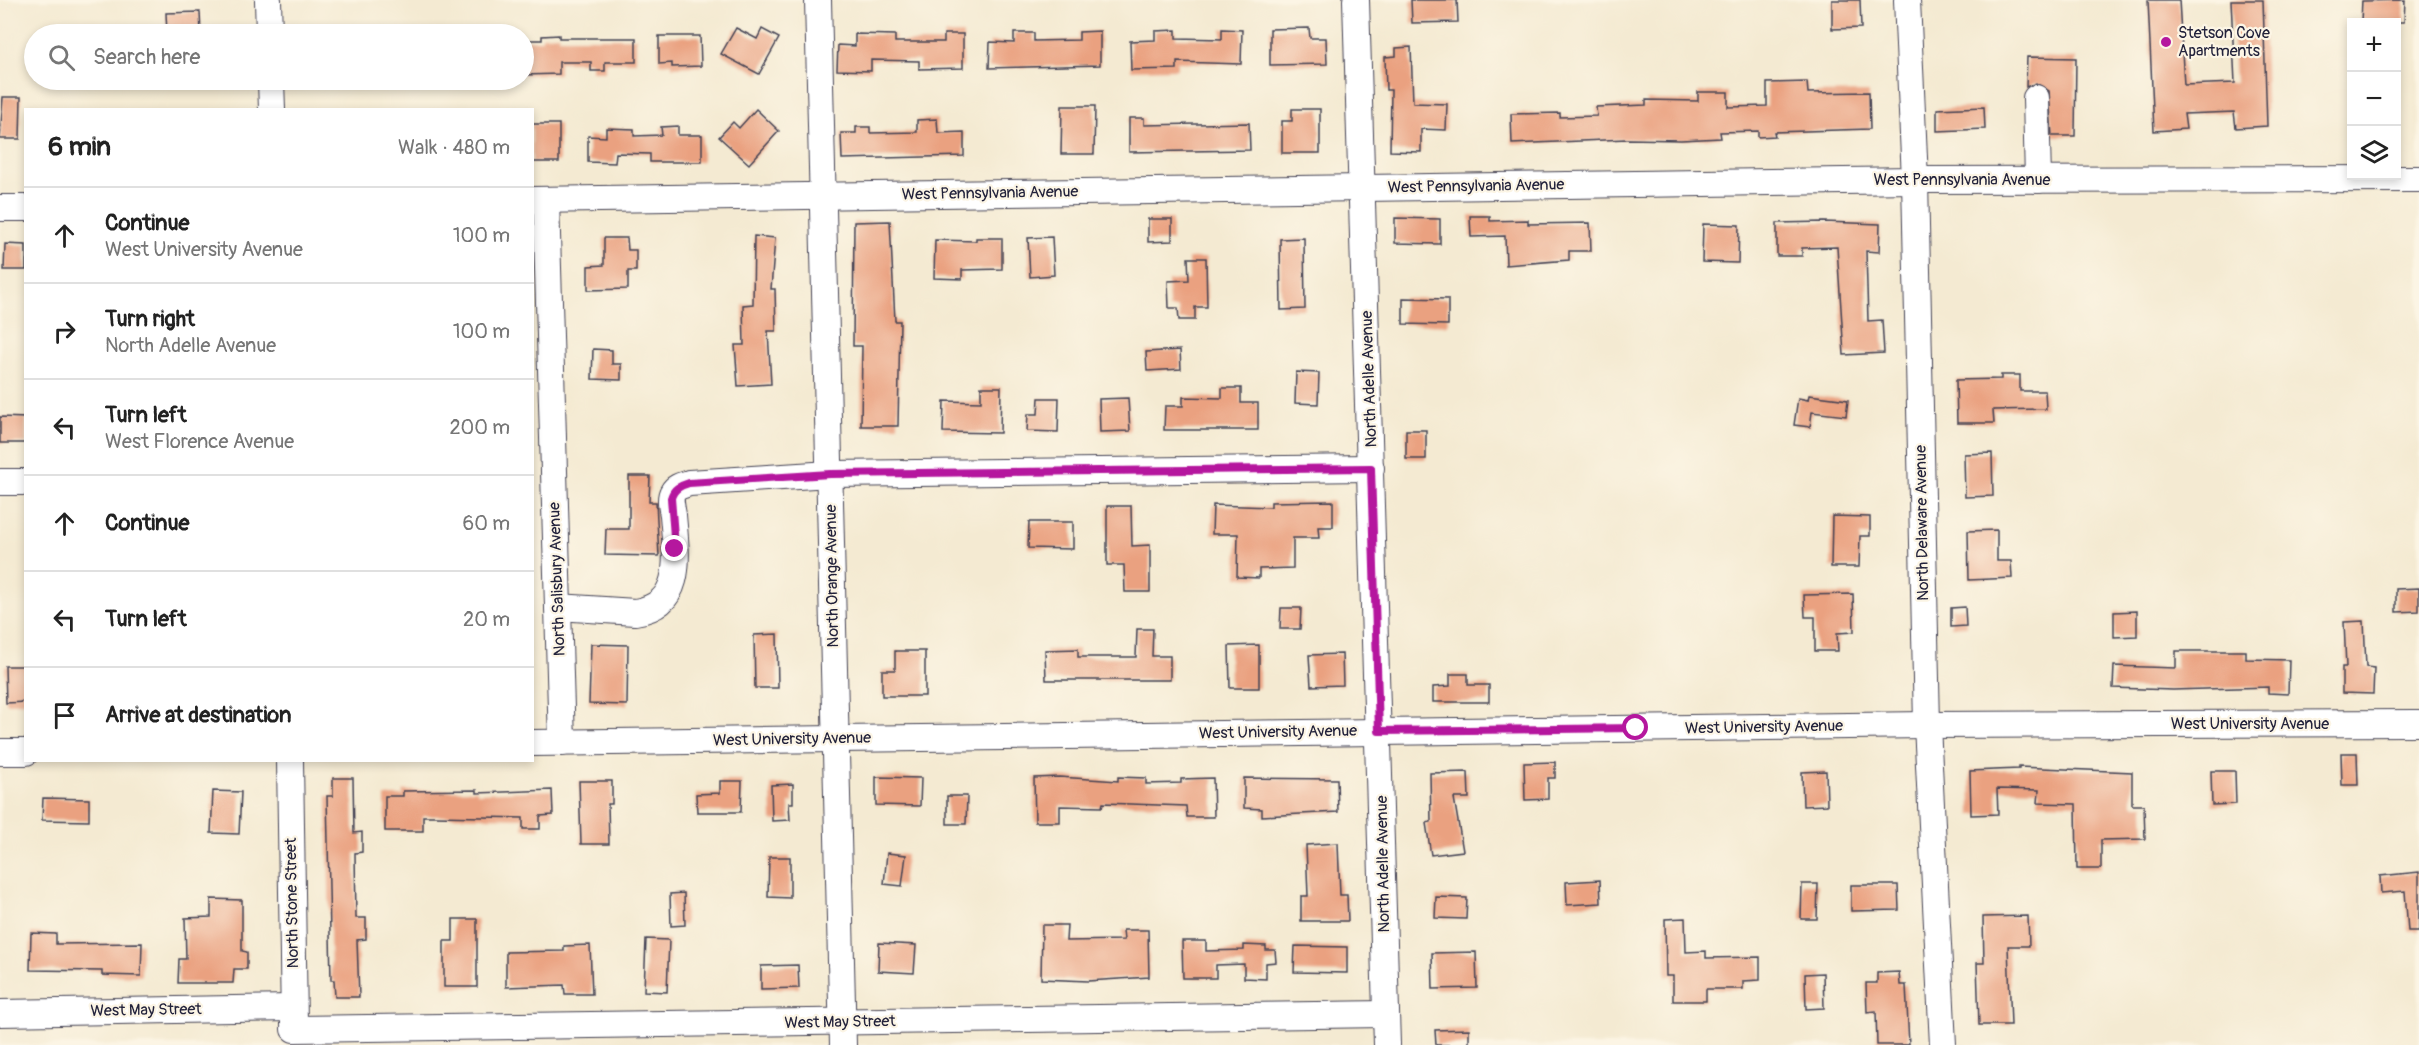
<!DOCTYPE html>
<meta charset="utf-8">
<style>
:root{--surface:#fff;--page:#f6f6f6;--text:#222;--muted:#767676;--line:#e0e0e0}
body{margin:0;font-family:Pangolin,sans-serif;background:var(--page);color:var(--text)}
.controls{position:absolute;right:18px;top:18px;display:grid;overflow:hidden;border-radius:0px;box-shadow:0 3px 9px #0003}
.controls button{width:54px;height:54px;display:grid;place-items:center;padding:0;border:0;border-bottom:2px solid var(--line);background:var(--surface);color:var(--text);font:30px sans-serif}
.stop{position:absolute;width:18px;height:18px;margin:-14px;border:4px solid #b5179e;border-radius:50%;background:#fff}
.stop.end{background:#b5179e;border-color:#fff;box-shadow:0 2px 6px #0008}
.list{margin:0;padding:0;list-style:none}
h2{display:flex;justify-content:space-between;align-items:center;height:78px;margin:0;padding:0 24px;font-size:26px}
h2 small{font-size:20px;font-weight:400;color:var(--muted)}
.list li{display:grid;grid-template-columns:39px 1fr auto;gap:18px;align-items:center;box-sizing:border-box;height:96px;padding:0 24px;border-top:2px solid var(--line)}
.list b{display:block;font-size:22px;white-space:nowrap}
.list p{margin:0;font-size:20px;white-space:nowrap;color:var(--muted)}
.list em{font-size:20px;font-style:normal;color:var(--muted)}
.icon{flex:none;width:33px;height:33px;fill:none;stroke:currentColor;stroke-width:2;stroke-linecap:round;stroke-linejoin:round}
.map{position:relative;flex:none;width:2419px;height:1045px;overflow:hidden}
.search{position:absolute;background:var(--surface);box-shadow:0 3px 9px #0003;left:24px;top:24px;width:510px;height:66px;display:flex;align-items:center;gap:15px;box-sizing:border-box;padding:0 21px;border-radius:33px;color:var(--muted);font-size:22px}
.panel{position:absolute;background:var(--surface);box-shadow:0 3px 9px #0003;left:24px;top:108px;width:510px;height:654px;border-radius:0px}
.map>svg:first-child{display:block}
.building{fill:#eaa180}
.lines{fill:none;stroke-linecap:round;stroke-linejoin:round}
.minor-casing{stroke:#424052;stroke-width:28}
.minor{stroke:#fff;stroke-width:26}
.route{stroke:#b5179e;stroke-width:8}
.poi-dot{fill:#b5179e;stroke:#fcf5e5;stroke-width:2}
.labels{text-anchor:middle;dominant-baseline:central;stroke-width:4.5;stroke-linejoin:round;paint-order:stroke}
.poi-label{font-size:16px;fill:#22223b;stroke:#fcf5e5;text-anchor:start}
.street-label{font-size:16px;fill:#22223b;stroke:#fcf5e5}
</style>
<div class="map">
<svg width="2419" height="1045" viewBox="0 0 2419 1045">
<rect width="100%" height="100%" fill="#fcf5e5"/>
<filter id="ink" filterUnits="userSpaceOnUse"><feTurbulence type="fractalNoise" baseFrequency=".0167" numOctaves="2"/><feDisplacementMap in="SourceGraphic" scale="12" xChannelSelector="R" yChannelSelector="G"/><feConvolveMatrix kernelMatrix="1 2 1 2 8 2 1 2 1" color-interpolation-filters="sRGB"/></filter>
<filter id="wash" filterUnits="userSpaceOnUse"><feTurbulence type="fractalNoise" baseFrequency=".008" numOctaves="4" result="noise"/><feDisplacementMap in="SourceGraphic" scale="24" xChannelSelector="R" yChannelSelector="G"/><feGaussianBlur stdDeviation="1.35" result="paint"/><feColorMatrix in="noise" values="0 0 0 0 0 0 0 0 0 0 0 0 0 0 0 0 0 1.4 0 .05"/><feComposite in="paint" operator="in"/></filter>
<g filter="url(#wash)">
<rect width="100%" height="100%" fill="#f4ead2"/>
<g id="blocks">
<g class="building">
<path d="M1411,0H1457L1458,22L1412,23Z"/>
<path d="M1832,0H1860L1861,28L1832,29Z"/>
<path d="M2148,0H2179L2184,85L2235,83L2231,0H2263L2267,126L2236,128L2234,112L2184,114L2186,129L2154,131Z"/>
<path d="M2405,0L2404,22H2361L2362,1Z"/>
<path d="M200,12L201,34H167L166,13Z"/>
<path d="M736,28L757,39L762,29L779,38L759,74L721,54Z"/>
<path d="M1309,28L1310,38H1326L1327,64L1270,65V29Z"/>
<path d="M1222,29L1242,30L1241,64L1177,62V69L1131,70L1130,41L1155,40V31L1176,30V38L1222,39Z"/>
<path d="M1100,31V65L989,68L990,42L1014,43V33H1034V41L1079,40V32Z"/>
<path d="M855,34L895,35V42H944V34H963V68L919,69V61L871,60V71L837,70L838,45L855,46Z"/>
<path d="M559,35V38H636V62H605V71H591V62H559V74L524,75V40H542V36Z"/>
<path d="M659,36H700L701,66L672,67V63L659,64Z"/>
<path d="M1411,47L1413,103L1447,104L1446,130L1421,129V152L1390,151L1391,90H1386L1385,57L1396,56V48Z"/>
<path d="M2027,57L2076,58L2075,136H2052L2049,91L2036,83L2026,87Z"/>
<path d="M1807,82L1808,93L1869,92L1870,129L1774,132L1775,136L1758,137V131L1720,132L1721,138L1681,140L1627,139L1512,144L1511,114L1560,113V117L1597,116L1596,107L1646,105V100L1698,101V92H1728V107L1767,106V83Z"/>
<path d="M3,97H21L20,139H0Z"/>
<path d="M1062,106H1095L1094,154H1061Z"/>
<path d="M1984,107L1985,129L1937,131V109Z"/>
<path d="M756,109L779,131L749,164L719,137L733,122L739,128Z"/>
<path d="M1292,109H1320V153H1282V121H1292Z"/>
<path d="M1129,118H1144V125L1249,123L1250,150L1129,152Z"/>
<path d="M937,119L938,133L964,132V156L842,159L841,133H856V127H870V133L917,132V120Z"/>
<rect x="532" y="124" width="27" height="38"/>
<path d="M678,126V135H702V162H650V154L616,153L615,163L588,162V136L606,137V128L634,129V136L662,135L661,127Z"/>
<path d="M1470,216H1490V221L1528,220V224L1590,223L1591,251H1569V260L1506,265L1505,236L1471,237Z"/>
<path d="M1395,218L1440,219V244L1395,243Z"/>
<path d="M1148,219H1172V241L1148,242Z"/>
<path d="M890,221L895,321H900L898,426H861L862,346H853L854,222Z"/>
<path d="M1824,222L1880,224L1879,252L1866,251L1868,321L1882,320L1884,353L1844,355L1837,247L1802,248V256H1777V223Z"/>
<path d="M1703,224L1739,225L1738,263L1702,262Z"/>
<path d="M754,236L775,238L771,289H775L776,331H768L771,384L738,386L735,345H744L743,305L753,304Z"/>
<path d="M1052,237L1054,275L1030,277L1028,238Z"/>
<path d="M604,238H627L628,250H636V271H628V289L588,290V266L604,265Z"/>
<path d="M976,238H1002V269L962,270V279L934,278L935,240L976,241Z"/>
<path d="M1304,238L1305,309L1281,310L1280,239Z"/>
<path d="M5,244L26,245V270H4Z"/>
<path d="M1188,258H1206L1207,307H1195V320H1179L1178,308H1169L1168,281L1189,280Z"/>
<path d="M1403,298L1448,299V325L1403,324Z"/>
<path d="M593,349L612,350V364H621V380L592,379Z"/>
<path d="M1180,350L1181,369L1147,371L1146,352Z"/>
<path d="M1296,372L1319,373L1318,404L1295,403Z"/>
<path d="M2001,375H2020V391H2045L2046,409L1993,410L1994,423H1957L1956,380L2001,379Z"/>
<path d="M981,387H1001L1000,433L943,432L944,401L981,402Z"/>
<path d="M1222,388H1241V403H1258V430H1164L1165,406H1183V397L1222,398Z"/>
<path d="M1809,395L1848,400L1846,416L1812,412L1810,427L1794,425L1798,398L1808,400Z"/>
<path d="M1039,398H1059L1058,432L1027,431L1028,414H1038Z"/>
<path d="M1128,398L1130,431L1100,432L1099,399Z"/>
<path d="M0,417L26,418V443H0Z"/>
<rect x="1406" y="430" width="20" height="29"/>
<path d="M1992,453L1993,496L1965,497L1964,454Z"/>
<path d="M629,476H650L649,502H656L659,556L605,555L606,529H629Z"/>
<path d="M1333,501V527H1318L1319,538H1293V568L1259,569V578L1237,577L1238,534H1212L1213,505L1271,507V502Z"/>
<path d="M1107,506H1131L1132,546L1150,545V592H1125L1124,565H1107Z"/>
<path d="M1832,516L1870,517V536H1860L1859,567H1831Z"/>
<path d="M1029,522H1073V549L1028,548Z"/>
<path d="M1997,530V561H2011L2012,578L1969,580L1968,531Z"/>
<path d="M2419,588V611L2396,612V589Z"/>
<path d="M1853,594L1854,632L1837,633L1838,651H1815V617H1805L1804,595Z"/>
<path d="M1965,607L1966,626L1951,627V608Z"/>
<path d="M1281,608H1301L1300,629H1280Z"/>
<path d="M2137,611V636L2114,637V612Z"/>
<path d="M2364,621L2366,667L2374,668L2373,694L2342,693V667H2346L2344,622Z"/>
<path d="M1137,629H1153L1152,656H1170V680H1046L1045,650L1078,649V657H1136Z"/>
<path d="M777,634L778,688H755L754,635Z"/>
<path d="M591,644L628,645L627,705L589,704Z"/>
<path d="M1259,645V688H1230L1229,646Z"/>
<path d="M895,651H925V696H882V670H895Z"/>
<path d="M2176,651H2246V659L2289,660L2288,694L2268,693V687L2173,690L2113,688L2114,666L2176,668Z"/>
<path d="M1342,654L1343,685L1311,686L1309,655Z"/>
<path d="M5,666H26V702L6,703Z"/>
<path d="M1450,674H1468V685H1489V702H1433V687L1450,686Z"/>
<path d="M2341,753H2357L2358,785H2342Z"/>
<path d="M1555,762V778H1548V799L1525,800L1524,763Z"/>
<path d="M2019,767L2132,772V805H2144L2145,839L2101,840V869H2077L2076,804L2038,803L2039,790L1997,789L1998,814L1971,815L1970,771L2019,769Z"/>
<path d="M1826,771L1827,805L1803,806L1802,772Z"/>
<path d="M2211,771H2235L2236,804L2212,805Z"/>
<path d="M1468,772L1469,798H1454L1463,851L1431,855L1426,823L1431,822L1430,773Z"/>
<path d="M876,777L921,778L920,806L876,805Z"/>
<path d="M1059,777L1118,781V777L1146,778V784L1181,783V779L1213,778L1214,817H1187L1186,806L1103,803L1102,807L1060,806V822H1035L1034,778Z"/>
<path d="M333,778H353L354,833L362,832V852L355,853L356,918H366V939L357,940L359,997H335L334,980H331L327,796H333Z"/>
<path d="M1244,778L1337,779L1338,812L1262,816V809L1244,808Z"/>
<path d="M579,781H612V804H608L609,844H581Z"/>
<path d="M720,781H742L741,812H697L696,794L720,793Z"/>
<path d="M793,784V803H789L790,820L772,821L771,785Z"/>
<path d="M477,790V793L552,790L553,815L540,816V829H523V818L436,816H423V831H385V796H403V791Z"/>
<path d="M213,791L241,792L239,834L211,833Z"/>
<path d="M947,796H967L966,824H947Z"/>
<path d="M43,798L89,799V821L42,820Z"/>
<path d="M1338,843L1340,895H1347L1348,921H1301V896H1308L1306,845Z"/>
<path d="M887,853L906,855L902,886L884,884Z"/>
<path d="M769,857H790V898L768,897Z"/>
<path d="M2419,872V931H2408L2405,891L2381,893L2380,876Z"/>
<path d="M1600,880L1601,903L1567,905L1566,882Z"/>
<path d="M1802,884H1818L1817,919H1801Z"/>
<path d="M1851,885H1898L1899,910L1851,911Z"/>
<path d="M684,893L685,925L671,926L670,894Z"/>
<path d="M1436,897L1467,898L1466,919L1435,918Z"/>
<path d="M211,899L242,900V951L247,952V969H234L233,983H178L179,959H186L185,918L211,917Z"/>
<path d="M2028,916L2029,946H2008L2011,1025H1979L1977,963H1984L1983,917Z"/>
<path d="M1685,918L1686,952L1706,951V958L1760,957V980L1743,981V989H1706V1001H1673V976H1666L1665,919Z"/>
<path d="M453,919H477V987H444V941H453Z"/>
<path d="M1042,925H1067L1066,941L1124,940L1123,930H1148L1149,977L1088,981L1041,979Z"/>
<path d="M31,933L56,934V944L142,943L141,976L102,975V971L30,970Z"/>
<path d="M646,939L669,940L667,992L644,991Z"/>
<path d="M1182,941H1206V951L1244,950V945L1266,946V950H1275L1276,962L1266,963V979L1244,978V964L1216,965V978H1183Z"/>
<path d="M879,943L916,945L914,973L878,971Z"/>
<path d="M590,945L592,994H565L564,985L506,987V952L564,951V946Z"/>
<path d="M1295,946L1347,947V973L1294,972Z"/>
<path d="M1476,952L1477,988L1433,989L1432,953Z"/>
<path d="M798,965L799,988L761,989V966Z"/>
<path d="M1899,972L1900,985H1906L1909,1045H1877L1876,1011L1867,1012L1866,983H1877V973Z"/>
<path d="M1823,973L1824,1008L1806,1009L1805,974Z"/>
<path d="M1469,1029V1045H1436L1435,1030Z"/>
</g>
</g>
</g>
<g filter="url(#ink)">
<use href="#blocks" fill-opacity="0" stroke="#424052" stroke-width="1.5"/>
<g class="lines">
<g class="minor-casing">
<g id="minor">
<path d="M268,0L269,34"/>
<path d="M818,0L843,1045"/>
<path d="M1356,0L1387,1045"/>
<path d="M1907,0L1915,180L1927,725L1943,1045"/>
<path d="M271,80L272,110"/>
<path d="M2036,98L2038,180"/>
<path d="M532,200L1915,180L2419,179"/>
<path d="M546,200L562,743"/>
<path d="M0,208H26"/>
<path d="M0,482H26"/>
<path d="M558,607L635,612C686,605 676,553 673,515C672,509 669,498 673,492C676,486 684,485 689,483L830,474L1371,468"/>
<path d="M532,743L1927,725L2419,723"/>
<path d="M0,752H26"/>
<path d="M290,760L294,1024"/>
<path d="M0,1013L293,1008"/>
<path d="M294,1029L1386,1014"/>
</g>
</g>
<use href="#minor" class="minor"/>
</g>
</g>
<g class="lines" filter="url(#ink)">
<path class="route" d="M675,549L671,498C674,488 680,486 689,483L830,474L1371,468L1379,731L1636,728"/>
</g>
<circle class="poi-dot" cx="2166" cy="42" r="6"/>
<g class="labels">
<g class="poi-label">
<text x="2178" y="33">Stetson Cove<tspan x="2178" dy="18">Apartments</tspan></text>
</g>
<g class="street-label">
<text x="1962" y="180">West Pennsylvania Avenue</text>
<text transform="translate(1476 186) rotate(-1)">West Pennsylvania Avenue</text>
<text transform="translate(990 193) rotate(-1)">West Pennsylvania Avenue</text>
<text transform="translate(1369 379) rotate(-92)">North Adelle Avenue</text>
<text transform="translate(1922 523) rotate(-91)">North Delaware Avenue</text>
<text transform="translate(832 576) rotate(-91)">North Orange Avenue</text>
<text transform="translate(557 579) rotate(-92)">North Salisbury Avenue</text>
<text x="2250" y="724">West University Avenue</text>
<text transform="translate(1764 727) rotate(-1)">West University Avenue</text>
<text transform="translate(1278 732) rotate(-1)">West University Avenue</text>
<text transform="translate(792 739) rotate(-1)">West University Avenue</text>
<text transform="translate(1383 864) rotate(-91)">North Adelle Avenue</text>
<text transform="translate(292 903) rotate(-91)">North Stone Street</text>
<text transform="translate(146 1010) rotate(-1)">West May Street</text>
<text transform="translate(840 1022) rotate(-1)">West May Street</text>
</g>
</g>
</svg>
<div class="controls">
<button>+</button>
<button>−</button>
<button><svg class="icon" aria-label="layers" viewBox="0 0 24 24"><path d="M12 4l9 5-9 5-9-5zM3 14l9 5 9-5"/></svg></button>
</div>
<div class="stop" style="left:1636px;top:728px"></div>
<div class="stop end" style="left:675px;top:549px"></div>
<div class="search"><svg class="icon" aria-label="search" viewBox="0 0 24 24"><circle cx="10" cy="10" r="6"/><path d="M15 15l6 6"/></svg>Search here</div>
<section class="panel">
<h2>6 min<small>Walk · 480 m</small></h2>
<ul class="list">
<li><svg class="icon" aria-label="ahead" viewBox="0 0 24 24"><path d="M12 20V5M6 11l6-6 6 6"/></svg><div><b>Continue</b><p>West University Avenue</p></div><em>100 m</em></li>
<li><svg class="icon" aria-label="right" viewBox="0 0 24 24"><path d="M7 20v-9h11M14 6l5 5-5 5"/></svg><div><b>Turn right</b><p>North Adelle Avenue</p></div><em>100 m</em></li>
<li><svg class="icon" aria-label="left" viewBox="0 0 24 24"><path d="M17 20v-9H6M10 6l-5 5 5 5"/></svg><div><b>Turn left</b><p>West Florence Avenue</p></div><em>200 m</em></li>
<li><svg class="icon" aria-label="ahead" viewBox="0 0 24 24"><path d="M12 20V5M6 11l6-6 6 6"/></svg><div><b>Continue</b></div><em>60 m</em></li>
<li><svg class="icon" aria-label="left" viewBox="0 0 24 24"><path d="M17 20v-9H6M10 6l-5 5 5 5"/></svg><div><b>Turn left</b></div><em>20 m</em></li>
<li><svg class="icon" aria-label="arrive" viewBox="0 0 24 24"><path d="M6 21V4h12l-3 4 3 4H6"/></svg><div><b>Arrive at destination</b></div></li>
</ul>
</section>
</div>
